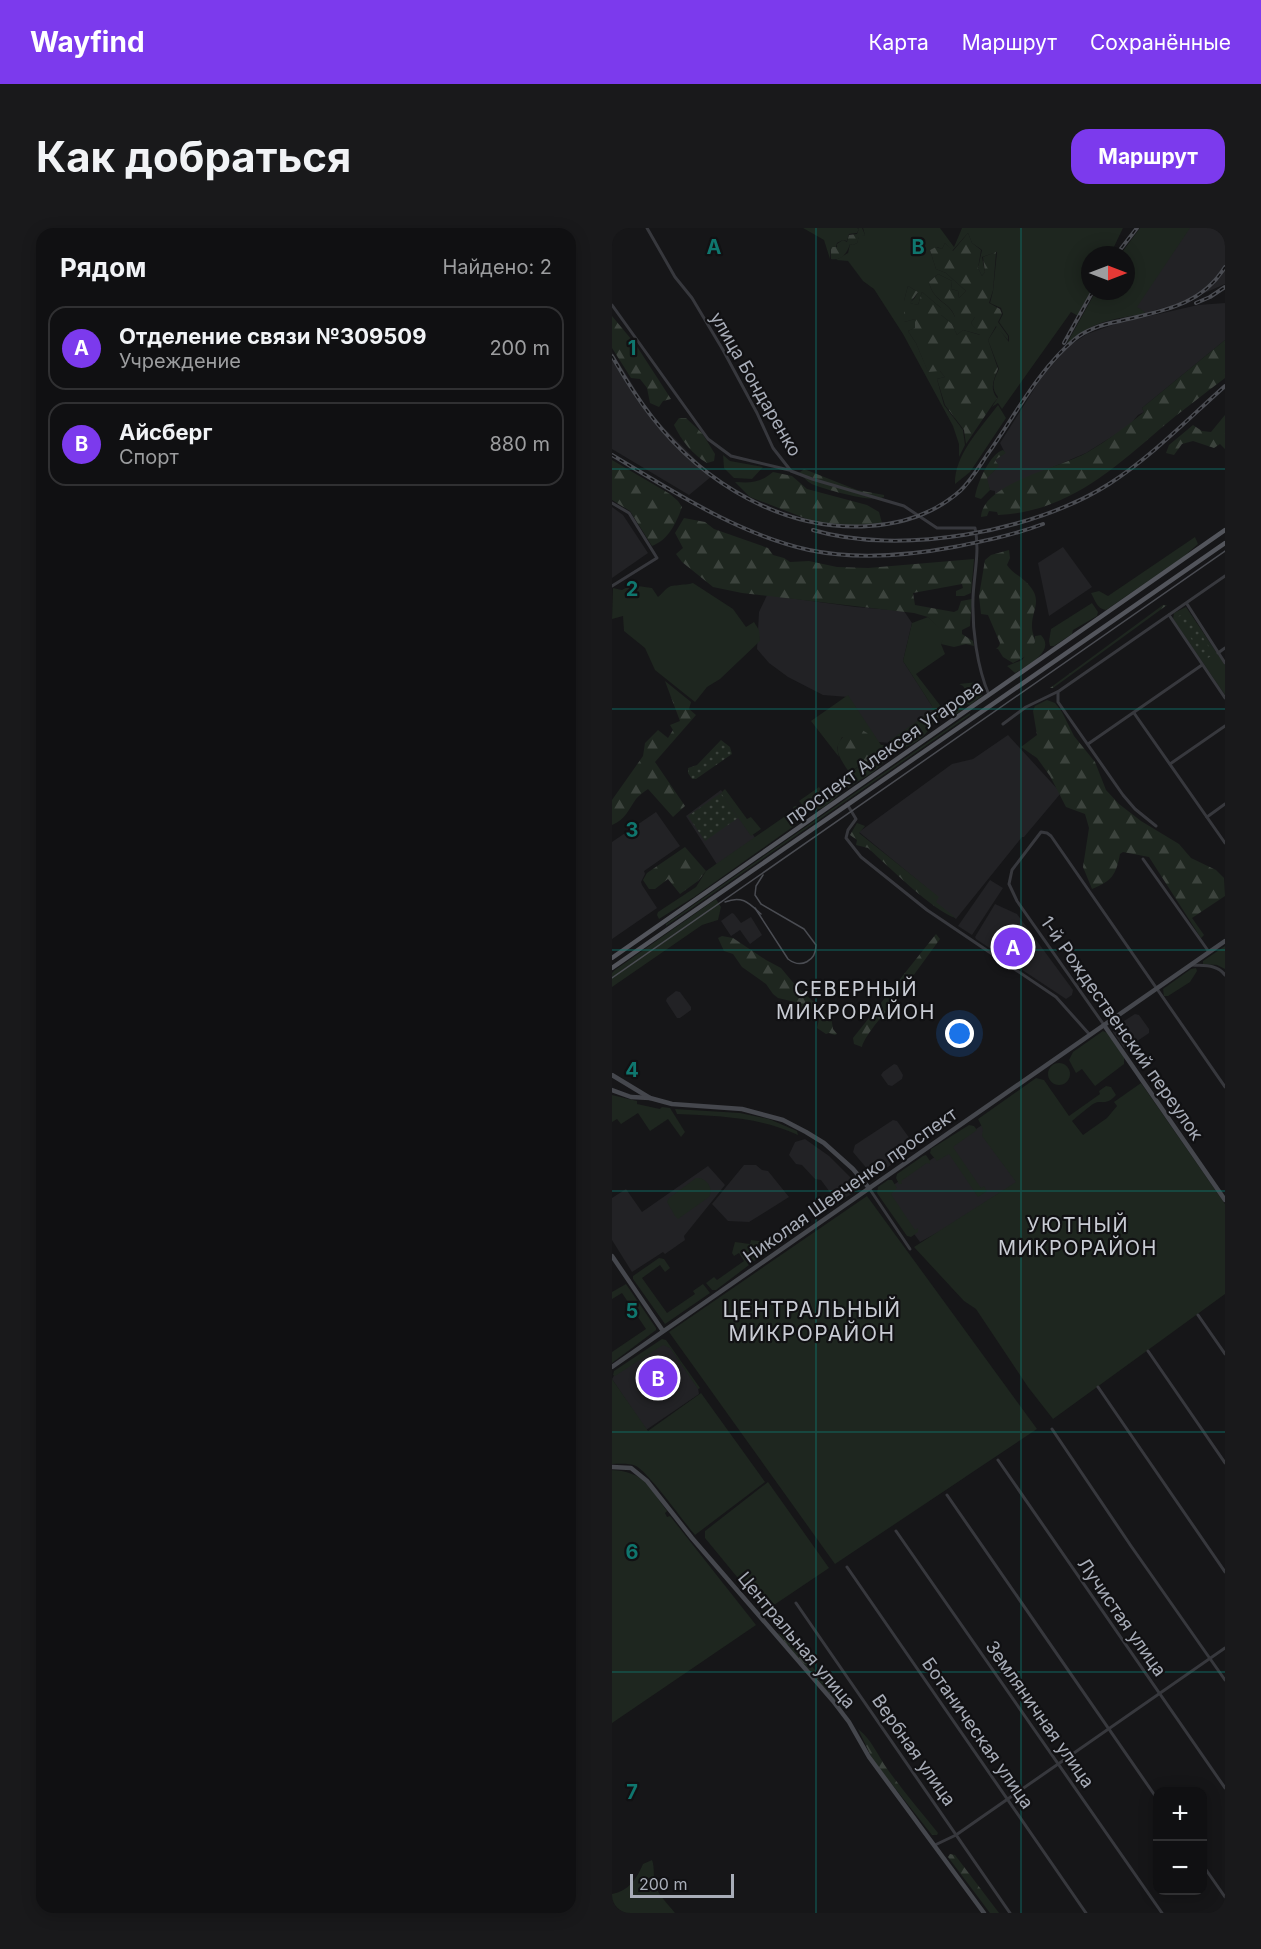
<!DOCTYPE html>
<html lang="ru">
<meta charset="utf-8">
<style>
:root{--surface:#101012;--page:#19191b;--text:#f1f3f6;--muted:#9c9d9f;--line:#303032;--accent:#7c3aed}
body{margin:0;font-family:Inter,sans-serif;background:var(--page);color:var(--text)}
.controls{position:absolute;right:18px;bottom:18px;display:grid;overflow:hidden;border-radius:12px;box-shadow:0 3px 15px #0003}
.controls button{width:54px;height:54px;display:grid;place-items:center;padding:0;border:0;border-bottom:2px solid var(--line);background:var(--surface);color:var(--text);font:30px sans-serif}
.compass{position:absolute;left:469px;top:18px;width:54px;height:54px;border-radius:50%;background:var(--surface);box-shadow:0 3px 15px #0003;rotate:90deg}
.scale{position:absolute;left:18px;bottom:15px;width:104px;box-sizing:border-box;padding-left:6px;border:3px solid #a8adb8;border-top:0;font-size:16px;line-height:21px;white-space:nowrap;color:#a8adb8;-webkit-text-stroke:4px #111113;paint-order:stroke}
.you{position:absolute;left:348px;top:806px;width:21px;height:21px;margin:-15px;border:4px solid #fff;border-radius:50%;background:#1a73e8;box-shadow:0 0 0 9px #1a73e833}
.badge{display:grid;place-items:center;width:39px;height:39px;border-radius:50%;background:var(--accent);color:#fff;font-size:20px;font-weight:700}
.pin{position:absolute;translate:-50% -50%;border:3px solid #fff;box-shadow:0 2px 6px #0006}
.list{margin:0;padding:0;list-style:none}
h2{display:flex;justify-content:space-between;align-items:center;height:78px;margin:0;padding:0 24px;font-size:26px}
h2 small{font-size:20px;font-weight:400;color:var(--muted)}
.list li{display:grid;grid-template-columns:39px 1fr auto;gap:18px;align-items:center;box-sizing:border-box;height:84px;margin:0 12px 12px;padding:0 12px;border:2px solid var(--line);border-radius:18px}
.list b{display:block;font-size:22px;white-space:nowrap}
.list p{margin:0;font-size:20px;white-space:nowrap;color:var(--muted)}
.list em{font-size:20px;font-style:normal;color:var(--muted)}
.map{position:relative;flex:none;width:613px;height:1685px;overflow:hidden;border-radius:18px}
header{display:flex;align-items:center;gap:36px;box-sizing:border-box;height:84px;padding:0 30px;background:var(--accent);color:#fff}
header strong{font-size:28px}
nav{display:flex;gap:33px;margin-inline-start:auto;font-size:21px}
.intro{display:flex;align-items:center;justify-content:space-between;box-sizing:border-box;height:144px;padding:0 36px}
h1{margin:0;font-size:42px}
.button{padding:15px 27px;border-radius:18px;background:var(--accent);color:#fff;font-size:21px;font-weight:700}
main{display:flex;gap:36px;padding:0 36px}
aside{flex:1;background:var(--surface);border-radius:18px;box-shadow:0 3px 15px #0003}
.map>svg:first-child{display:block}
.built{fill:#222225}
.green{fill:#1e261f}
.forest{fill:url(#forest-firs)}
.park{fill:url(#park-dots)}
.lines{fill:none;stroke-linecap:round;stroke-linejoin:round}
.street{stroke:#37383d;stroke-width:3}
.secondary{stroke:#45474d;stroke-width:4.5}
.primary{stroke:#53555c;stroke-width:4.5}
.tram{stroke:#4a4c52;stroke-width:1.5}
.rail-casing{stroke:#4a4c52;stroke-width:4}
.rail{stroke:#111113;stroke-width:1.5;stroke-dasharray:4.5;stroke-linecap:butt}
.grid{fill:none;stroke:#0f766e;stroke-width:1.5;stroke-opacity:0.55}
.labels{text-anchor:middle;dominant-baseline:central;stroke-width:4.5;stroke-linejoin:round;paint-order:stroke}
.street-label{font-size:18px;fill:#a8adb8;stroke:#111113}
.neighbourhood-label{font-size:20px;letter-spacing:1.5px;fill:#c9ccd4;stroke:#111113}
.quarter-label{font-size:21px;letter-spacing:1.5px;fill:#c9ccd4;stroke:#111113}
.grid-label{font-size:20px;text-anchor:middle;font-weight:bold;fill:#0f766e;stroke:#111113;stroke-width:4.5;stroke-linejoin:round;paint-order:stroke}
</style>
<header>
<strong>Wayfind</strong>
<nav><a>Карта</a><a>Маршрут</a><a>Сохранённые</a></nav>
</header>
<div class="intro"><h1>Как добраться</h1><a class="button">Маршрут</a></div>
<main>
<aside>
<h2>Рядом<small>Найдено: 2</small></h2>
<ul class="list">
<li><span class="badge">A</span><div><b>Отделение связи №309509</b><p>Учреждение</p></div><em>200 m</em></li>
<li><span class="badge">B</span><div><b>Айсберг</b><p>Спорт</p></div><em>880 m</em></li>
</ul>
</aside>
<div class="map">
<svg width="613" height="1685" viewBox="0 0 613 1685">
<defs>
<pattern id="forest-firs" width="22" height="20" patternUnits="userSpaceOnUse" patternTransform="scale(1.5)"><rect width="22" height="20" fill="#1e261f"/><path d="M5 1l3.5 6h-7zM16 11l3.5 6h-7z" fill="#3c433d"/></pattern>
<pattern id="park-dots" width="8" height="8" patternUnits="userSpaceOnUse" patternTransform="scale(1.5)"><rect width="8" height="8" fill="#1e261f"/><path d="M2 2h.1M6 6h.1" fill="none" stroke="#3c433d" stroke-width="1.8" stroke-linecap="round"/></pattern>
</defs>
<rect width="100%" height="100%" fill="#161618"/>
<g class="built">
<path d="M577,0H613V56L572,74L533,85L523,80Z"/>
<path d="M613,75V112L530,180L532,184L526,187L517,198L474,225L401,256L383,267V263L378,262L374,250L384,241L383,232L393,225L388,215L429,150L457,118L475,106L503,96L586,77Z"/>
<path d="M0,124L40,188L100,248L77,267L0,221Z"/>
<path d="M0,279L11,287L36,325L0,350Z"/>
<path d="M451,319L480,359L437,388L426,335Z"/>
<path d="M155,367L244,379L292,383L300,395L291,433L320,478V484L316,489L279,515L266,514L236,469L211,467L176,449L157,435L145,421L147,384Z"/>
<path d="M396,507L449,565L412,609H410L344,691L323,674L326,669L247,604L340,536L361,531Z"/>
<path d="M109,562L144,611L106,638L74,588Z"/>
<path d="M44,584L68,618L32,643L33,646L29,654L30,657L45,680L0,711V614Z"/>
<path d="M378,652L391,660L360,707L346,698Z"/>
<path d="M383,676L405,686L461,762L460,767L454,771L364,711L363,709Z"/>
<path d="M120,685L122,686L129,695L139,689L150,707L138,716L128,702L119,708L109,693Z"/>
<path d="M64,763L68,764L79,779V782L68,790H65L54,773L55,770Z"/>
<path d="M523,786L527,787L537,801V805L515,820H512L501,804V800Z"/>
<path d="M282,836L285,837L291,847L290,851L280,858L276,857L269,847L271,844Z"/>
<path d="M281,892L285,893L301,915V921L269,944L257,943L241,924L243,917Z"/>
<path d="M370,897L409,953L334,1000L308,1014L271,964Z"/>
<path d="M193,911L217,928L242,953L243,964L231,971H223L209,952L203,951L190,937L184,936L177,927L183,914Z"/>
<path d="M132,937H144L150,942L156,943L177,969L137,994L116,993L100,976Z"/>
<path d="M96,938L113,957L72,1008L73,1012L53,1026L51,1024L20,1044L0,1012V970L14,961L30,984Z"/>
<path d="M55,1115L86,1160L87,1166L34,1202L0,1151L3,1146L46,1116Z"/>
</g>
<g class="green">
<path d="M191,0H245L247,1L245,5L237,6L235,13L231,12L225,15L224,19H219L218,31L212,12Z"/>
<path d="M251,0H328L342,19L350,0H511L498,27H478L479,63L466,88L459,84L390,181L386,175L380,179L386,169C378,159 382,151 387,141L376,112L385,98L397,114V108L387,94L391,86L389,80L378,75L381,63L385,24L370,29L373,44L370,48L366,40L370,22L360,15L356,5L340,23L333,15L330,21L325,19L318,22L324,41L334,45L354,63L347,70L346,63L339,61L340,53L326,46L317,54C322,75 337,73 343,89H363L359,95L369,107L351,102L345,107L340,96L329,87V80L310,64L306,77L297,75L302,71L306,64L296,58L292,73V94L303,91V100L296,103L304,115L316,143H328L333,149L325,151L332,177L351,202L353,217L347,229V216L341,198L291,106L262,61L251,53L236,33L224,32L236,25L238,16L241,17L245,15L247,8L253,7Z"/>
<path d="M528,0H578L525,79L533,84L531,86C501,91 477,94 454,117L484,63H514V27H508Z"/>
<path d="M386,177L394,190L358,244L343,256C342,227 369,200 386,177Z"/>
<path d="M111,227L118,233L151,239L140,251L122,250L112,240Z"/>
<path d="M583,309L586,316L571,329L494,382C485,381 483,372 479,365L487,363L496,368Z"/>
<path d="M81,355L121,381L134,399L142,394L147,402L148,413L108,451L95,459L83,474L43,442L33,420L12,403L11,388L0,391L1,360L10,362L19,357L40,360L46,369C50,366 53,361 57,359C59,357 75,357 81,355Z"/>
<path d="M480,375L486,384L485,388L461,402L460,406L442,418H438L437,413L439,401Z"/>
<path d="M574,379L613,437V467L561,391L562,385Z"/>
<path d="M316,389L334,407L329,416L333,426L304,446L334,485L347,477L352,481C345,487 335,490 326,490L320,484V478L291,433L300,395Z"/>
<path d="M429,407C444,423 416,437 403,445L395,438L410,432L423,414V408Z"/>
<path d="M366,454L370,459V468L358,477L354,476V472L358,469L351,458L347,456Z"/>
<path d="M236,467L269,517H273L277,524C271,543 250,549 237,560L232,558L228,550L259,531L230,509L225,520L227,529L199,493Z"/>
<path d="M358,485V487L54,698V696Z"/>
<path d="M314,487H318L321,496C312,510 302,517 286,522L279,518L277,513Z"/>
<path d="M223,554L228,558L230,564C223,570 205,589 194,581C193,580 188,574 187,573L207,559L210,563Z"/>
<path d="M113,561L135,591L139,589L149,601L139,608L109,565Z"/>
<path d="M183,578L186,579L188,589L182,598L82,669L47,691L45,687L46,684L84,659L94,643L182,582L181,579Z"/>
<path d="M104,671L109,679L106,692L90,697L0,759V745L3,742Z"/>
<path d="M613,718V741L605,737L591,736V733Z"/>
<path d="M584,740L585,743L578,754L556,768H552L551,761L579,741Z"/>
<path d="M491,803L495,805L512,829V836L483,858L470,841L464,845L457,832L461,824Z"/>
<circle cx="447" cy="846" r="11"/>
<path d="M424,850L432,852L457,888L488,866L487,863L494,858L499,859L504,867C493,879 490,871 481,876C474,881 467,887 460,893L471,907L495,890L505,878L502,874L529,855L613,976V1066L441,1191L416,1159L364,1081L352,1073L302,1019L404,954L370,908L371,901L366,891Z"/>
<path d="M0,867L25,873V876L48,881L50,879L58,880L73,904L69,909L56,891L38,903L26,885L9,896L5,891L0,894Z"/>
<path d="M63,881L128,885L157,891L185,903L186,907C148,889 107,888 65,886Z"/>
<path d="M357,897L362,898L365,902L341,919L369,960L372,958L375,963L366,969L337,926L325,933L318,925L319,921Z"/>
<path d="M314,927L318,933V936L315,935L289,953L290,956H287L284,950L285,946L311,928Z"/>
<path d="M84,950C94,949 102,960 97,969L66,991L63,988L55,974L57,970Z"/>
<path d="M276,952H280L285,960L279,966L303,1002L306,1000V1004L299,1009L295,1008L265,965L266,959Z"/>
<path d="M255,968L425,1201L223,1336L57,1104Z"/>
<path d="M189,997L190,1001L152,1026L150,1025L144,1029L145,1031L104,1062H100L94,1055L102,1049L105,1052L132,1033L127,1025L122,1028L120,1025L123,1014L138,1016L139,1012L154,1014L158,1019Z"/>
<path d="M47,1030L52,1031L58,1040L53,1044L48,1037L30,1050L55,1085L83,1066L81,1063L91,1056L98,1065L53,1096L21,1051V1048Z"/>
<path d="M14,1056L44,1100V1102L0,1135V1124L34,1101L10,1065L0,1071V1064Z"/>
<path d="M50,1111L54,1112L88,1160L86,1161L58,1120L51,1117L3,1148L1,1147L2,1143Z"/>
<path d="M0,1151L36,1203L89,1165L153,1254L83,1307C71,1293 37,1245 24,1238C17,1235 7,1236 0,1236Z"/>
<path d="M0,1242C33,1244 37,1259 55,1283L53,1285L55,1289L58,1288L144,1397L0,1495Z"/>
<path d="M156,1254L217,1340L153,1383L93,1310V1303Z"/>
<path d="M40,1632C43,1640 41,1649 43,1656C46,1667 56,1676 63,1685H0V1666C17,1663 25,1650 31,1636Z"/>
</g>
<g class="forest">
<path d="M246,0H250L253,7L247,9L245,15L241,17L238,16C235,25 230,33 219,31V19H225V16L231,12L235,14L237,7L245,6L247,1Z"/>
<path d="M356,5L360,15L369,22L366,40L370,48L373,44L371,29L384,24L381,62L377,75L388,81L390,86L386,94L396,108V112L384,98L376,112L386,141C382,151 377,160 385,170L354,216L352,202L333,177L325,151L333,149L328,143L316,144L304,115L296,103L303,100V91L292,94V73L296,58L306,64L298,75L306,77L310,64L329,80V87L340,96L345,107L351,102L368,107L359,95L363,89H343C338,73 322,75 317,54L326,46L340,53L339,61L346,63L347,70L354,63L334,45L324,41L318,22L324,19L330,21L333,15L341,23Z"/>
<path d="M0,88L24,117L59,171L51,173L47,179L38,175L35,160L28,151L19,150L0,120Z"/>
<path d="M613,112V150C591,167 569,183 548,201C499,243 454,284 386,287L385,284L377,283L375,288L369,289C370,255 451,239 476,224C496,212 515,198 532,184L530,180Z"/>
<path d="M613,187V221L608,216L602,220L581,213L570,216L562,227L554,225L557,217L581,197L590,203L599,204Z"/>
<path d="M67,190H74L90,205L103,226L102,233L95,235C81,227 69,212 62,197Z"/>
<path d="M391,222L394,225L383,232L387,238L375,250L378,262L369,271L363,269C365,255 378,226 391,222Z"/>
<path d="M0,232L58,266L66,273L70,279C64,296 56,312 40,318L18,283L0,272Z"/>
<path d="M192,241L245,262L272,267V269C259,275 216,262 202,257C196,255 192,249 187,245Z"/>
<path d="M161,244L180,248L195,261L255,277L267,284L270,295L230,298L203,294L138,269L123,254C139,255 148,255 161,244Z"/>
<path d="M72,290L93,294L102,301L156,320L161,327L172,330L178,334L197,333L225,339L256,340L362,331L359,365L352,368H344V363L351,360L350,356L301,365L303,377L342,384L346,382L349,373L360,371L358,398L350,402V406L361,413L362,418L354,416L342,419L329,416L333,407L316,389L302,385L130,365L101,359L70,334L64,326L71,320L63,305Z"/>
<path d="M397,322L398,330L395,337C400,345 410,349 416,356C432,373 419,382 420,400C420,405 423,409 423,414L416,427L401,435L391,429L386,421H384L387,418L388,415L376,387L369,386L367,368L373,332L379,327Z"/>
<path d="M551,377H555L441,460H438Z"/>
<path d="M53,453L79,474L77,481L84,487L43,534L73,578L61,589L36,561C32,564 27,567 24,571C17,581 13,592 0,597V572L31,528L33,515L46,502L56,510L61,502L58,497L68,493Z"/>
<path d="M435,472L443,475L450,484L462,508L483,534L494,562L507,576L529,593L567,616L579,630L604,642L612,650L613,668L580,690L592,707L589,710L537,629L511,624L508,626C504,647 500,653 480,661L471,639L477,600L473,586L454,579L438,548L425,530L409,519L425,507L421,483L423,478Z"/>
<path d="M244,500C258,504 261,510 265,524L259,531L237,544C222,522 219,515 244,500Z"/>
<path d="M245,595L253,598L247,605L327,669L324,674L344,690C322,684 275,637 256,620L244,617L245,612L238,607Z"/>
<path d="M73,619L94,643L86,653L68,666L56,651L43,661H37L31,652L35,645Z"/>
<path d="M324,706L328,711L277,781C270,787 251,811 250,819L242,816L241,810Z"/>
<path d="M110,708L121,710L154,732L169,740L184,758L203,775L196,787L184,782L183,774L166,770L161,766L154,756L130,739L121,726L112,723L106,710Z"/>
<path d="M214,786L219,789L221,801L225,806L223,807L217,805L214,806L205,800L208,787Z"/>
<path d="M165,1405L173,1408L230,1473L231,1481Z"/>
<path d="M246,1501C260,1512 266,1528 276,1542C292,1564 309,1584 326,1605L325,1607H320L261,1532Z"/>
<path d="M338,1626L343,1627L387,1685H378L336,1629Z"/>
</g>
<g class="park">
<path d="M574,384L602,426L593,432L565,389Z"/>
<path d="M109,512L118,519L120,526L84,551H80L76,545V540L85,537Z"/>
<path d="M109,565L126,590L93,613L76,588Z"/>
</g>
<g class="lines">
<g class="street">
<path d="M35,0L63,49L80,70L111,122L145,185L161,220L179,243L200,251L292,278L325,300H363C368,323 362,346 361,370C360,401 365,439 377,467"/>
<path d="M0,77L96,211L119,228L177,242"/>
<path d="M0,275L17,285L45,330L0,358"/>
<path d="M575,376L613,435"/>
<path d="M557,387L613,470"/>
<path d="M606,425L613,420"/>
<path d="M446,464V474L511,567L523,581L544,598"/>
<path d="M522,485L613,615"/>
<path d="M391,496L414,479L447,463L613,348"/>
<path d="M476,516L590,437"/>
<path d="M558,536L613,498"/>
<path d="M235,576L244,591L236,602L234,610L249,629L315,682L444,769L478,807"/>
<path d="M595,589L613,576"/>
<path d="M531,631L597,724"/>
<path d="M580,737C592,738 605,736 613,747"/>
<path d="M492,797L405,673L397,656L400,642L429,604L435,605L439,608L613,859"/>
<path d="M257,960L298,1021"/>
<path d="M586,1087L613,1126"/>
<path d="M536,1123L613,1235"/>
<path d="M486,1159L613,1344"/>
<path d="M440,1201L519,1318L613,1452"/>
<path d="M386,1232L613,1560"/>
<path d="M335,1267L546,1572"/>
<path d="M284,1303L550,1685"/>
<path d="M235,1339L474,1685"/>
<path d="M184,1375L398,1685"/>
<path d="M323,1617L344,1607L613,1420"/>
<path d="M590,1636L613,1669"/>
</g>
<g class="secondary">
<path d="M492,797L613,972"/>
<path d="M0,847L38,870"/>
<path d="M0,862L19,869L38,870L60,876L130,881L171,892L194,904L212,915L241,941L257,960"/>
<path d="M0,1028L51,1103"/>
<path d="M0,1139L613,713"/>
<path d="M0,1239L19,1240L35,1253L80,1310L221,1473L237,1494L257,1529L372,1685"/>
</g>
<g class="primary">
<path d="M0,730L613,302"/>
<path d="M0,740L613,315"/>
</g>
<g class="tram">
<path d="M113,674C130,667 137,675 149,686"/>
<path d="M143,680L176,731C189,741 204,733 204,717L192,701L149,676L143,667L144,658L151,647"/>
<path d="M0,750L613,323"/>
</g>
<g class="rail-casing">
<g id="rail">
<path d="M504,27L525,0"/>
<path d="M584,75L598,69L613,59"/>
<path d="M452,115L481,63"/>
<path d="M0,128C12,149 25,170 40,189C91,255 172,304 257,298C290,296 323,285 348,263C359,253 367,239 375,227C403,188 426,142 463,111C475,101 492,96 508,93C549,83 589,78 613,39"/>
<path d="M0,227C62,264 126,306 197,322C245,332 294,328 342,319C372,313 402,307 431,296"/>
<path d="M201,302C287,328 422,304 497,256C539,229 576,191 613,158"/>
</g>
</g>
<use href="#rail" class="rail"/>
</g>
<path class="grid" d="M204,0V1685M409,0V1685M0,241H613M0,481H613M0,722H613M0,963H613M0,1204H613M0,1444H613"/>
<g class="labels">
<g class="street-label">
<text transform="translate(144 156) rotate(60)">улица Бондаренко</text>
<text transform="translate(272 524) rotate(-35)">проспект Алексея Угарова</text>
<text transform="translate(510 800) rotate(55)">1-й Рождественский переулок</text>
<text transform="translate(238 957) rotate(-35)">Николая Шевченко проспект</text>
<text transform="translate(510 1389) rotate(55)">Лучистая улица</text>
<text transform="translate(185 1412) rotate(50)">Центральная улица</text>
<text transform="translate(428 1486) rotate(55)">Земляничная улица</text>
<text transform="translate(366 1505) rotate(55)">Ботаническая улица</text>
<text transform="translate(302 1522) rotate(55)">Вербная улица</text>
</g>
<g class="neighbourhood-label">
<text x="244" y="761">СЕВЕРНЫЙ<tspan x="244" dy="23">МИКРОРАЙОН</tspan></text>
<text x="466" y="997">УЮТНЫЙ<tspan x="466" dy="23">МИКРОРАЙОН</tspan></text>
</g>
<g class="quarter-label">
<text x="200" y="1081">ЦЕНТРАЛЬНЫЙ<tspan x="200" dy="24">МИКРОРАЙОН</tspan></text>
</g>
</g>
<g class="grid-label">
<text x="102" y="26">A</text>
<text x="306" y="26">B</text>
<text x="20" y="127">1</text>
<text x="20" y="368">2</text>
<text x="20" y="609">3</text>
<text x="20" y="849">4</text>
<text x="20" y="1090">5</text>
<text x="20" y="1331">6</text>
<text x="20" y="1571">7</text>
</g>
</svg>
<div class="controls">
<button>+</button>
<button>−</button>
</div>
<svg class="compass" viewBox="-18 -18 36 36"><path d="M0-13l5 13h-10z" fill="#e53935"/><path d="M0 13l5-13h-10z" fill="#9c9d9f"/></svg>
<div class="scale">200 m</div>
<div class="you"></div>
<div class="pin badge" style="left:401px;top:719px">A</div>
<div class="pin badge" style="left:46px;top:1150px">B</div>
</div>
</main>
